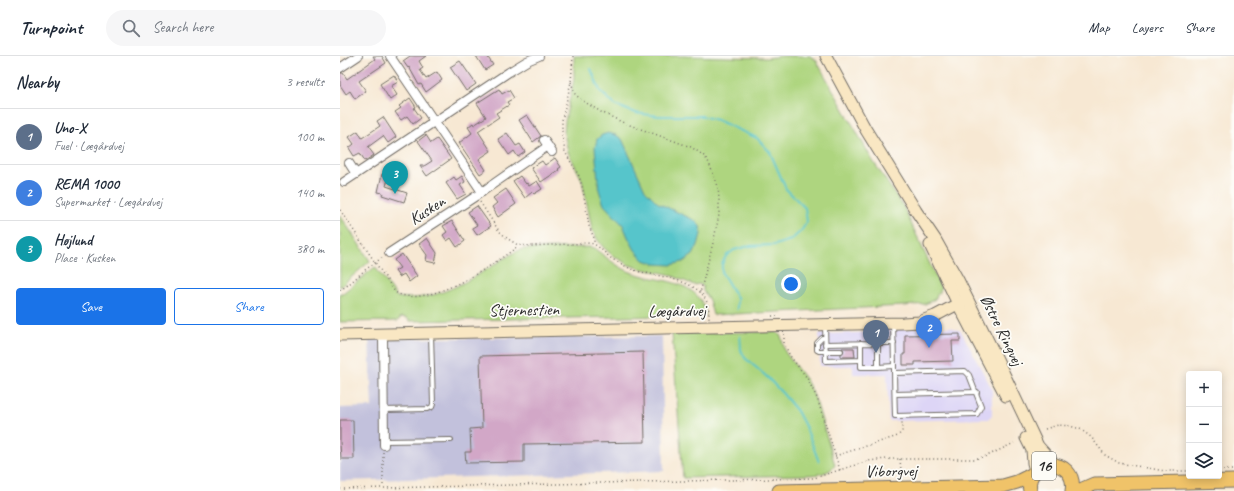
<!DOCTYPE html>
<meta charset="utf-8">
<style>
:root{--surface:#fff;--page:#f6f6f7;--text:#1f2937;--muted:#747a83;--line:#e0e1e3;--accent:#1a73e8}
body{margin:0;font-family:Caveat,sans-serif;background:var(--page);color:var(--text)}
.controls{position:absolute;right:12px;bottom:12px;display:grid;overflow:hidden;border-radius:4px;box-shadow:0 2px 10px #0003}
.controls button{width:36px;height:36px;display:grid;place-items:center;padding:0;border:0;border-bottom:1px solid var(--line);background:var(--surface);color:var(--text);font:20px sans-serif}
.you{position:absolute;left:451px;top:228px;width:14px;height:14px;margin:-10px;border:3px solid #fff;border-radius:50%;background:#1a73e8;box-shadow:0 0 0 6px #1a73e833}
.badge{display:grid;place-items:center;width:26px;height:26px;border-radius:50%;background:var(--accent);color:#fff;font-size:13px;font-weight:700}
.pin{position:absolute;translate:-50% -33px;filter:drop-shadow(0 1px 2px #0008)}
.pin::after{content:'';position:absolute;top:21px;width:14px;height:12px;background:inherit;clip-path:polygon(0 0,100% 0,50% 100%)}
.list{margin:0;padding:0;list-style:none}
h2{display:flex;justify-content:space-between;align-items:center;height:52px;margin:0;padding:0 16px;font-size:17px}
h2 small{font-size:13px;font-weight:400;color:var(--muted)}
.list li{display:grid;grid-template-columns:26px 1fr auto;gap:12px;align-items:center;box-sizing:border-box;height:56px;padding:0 16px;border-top:1px solid var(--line)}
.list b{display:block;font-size:15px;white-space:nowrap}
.list p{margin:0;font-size:13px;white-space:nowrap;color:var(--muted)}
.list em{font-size:13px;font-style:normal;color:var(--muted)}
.actions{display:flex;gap:8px;padding:12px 16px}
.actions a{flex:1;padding:9px 0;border:1px solid var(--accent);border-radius:4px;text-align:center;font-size:14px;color:var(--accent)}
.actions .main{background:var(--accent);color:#fff}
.icon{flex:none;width:22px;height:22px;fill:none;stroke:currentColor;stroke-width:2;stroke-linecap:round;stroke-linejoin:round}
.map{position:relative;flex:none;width:894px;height:435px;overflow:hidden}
header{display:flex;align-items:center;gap:24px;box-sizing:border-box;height:56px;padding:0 20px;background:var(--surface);border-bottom:1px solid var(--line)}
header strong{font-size:19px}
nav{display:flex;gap:22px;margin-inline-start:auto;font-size:14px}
.search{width:280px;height:36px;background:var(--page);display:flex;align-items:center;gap:10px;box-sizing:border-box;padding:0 14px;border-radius:22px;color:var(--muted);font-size:15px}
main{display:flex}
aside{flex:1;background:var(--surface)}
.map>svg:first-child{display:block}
.built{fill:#ddd5f6}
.industrial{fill:#c2c1dc}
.green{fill:#aed57f;stroke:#6c8055}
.water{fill:#57c5cb;stroke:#41787b}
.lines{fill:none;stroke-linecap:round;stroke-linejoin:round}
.stream{stroke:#57c5cb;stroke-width:2}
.building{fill:#d2a7c7}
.lane-casing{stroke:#726d66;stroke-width:6}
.street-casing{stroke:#726d66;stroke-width:10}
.secondary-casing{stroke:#726d66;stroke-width:13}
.primary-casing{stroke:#726d66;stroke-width:15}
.path{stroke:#726d66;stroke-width:1.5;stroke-dasharray:1 3;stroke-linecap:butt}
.lane{stroke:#fff;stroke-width:4}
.street{stroke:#fff;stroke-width:8}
.secondary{stroke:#f9e7c3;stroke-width:11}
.primary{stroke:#f0c369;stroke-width:13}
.labels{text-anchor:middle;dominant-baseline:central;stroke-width:3.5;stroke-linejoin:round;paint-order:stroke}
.shield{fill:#fdfcf7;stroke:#6a6a68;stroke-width:1}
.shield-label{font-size:16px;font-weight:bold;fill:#2b2b2b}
.street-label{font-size:17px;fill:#2b2b2b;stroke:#fdfcf7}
</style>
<header>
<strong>Turnpoint</strong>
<div class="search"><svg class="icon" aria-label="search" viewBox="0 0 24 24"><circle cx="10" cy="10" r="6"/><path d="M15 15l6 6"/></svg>Search here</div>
<nav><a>Map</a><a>Layers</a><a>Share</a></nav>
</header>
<main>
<aside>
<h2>Nearby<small>3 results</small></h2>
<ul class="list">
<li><span class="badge" style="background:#5c6f8a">1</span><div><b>Uno-X</b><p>Fuel · Lægårdvej</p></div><em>100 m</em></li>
<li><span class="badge" style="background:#3f7fe0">2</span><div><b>REMA 1000</b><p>Supermarket · Lægårdvej</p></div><em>140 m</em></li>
<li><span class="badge" style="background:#0f9aa8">3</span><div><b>Højlund</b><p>Place · Kusken</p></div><em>380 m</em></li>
</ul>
<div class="actions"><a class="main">Save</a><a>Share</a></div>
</aside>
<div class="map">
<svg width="894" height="435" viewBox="0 0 894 435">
<rect width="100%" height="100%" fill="#fdfcf7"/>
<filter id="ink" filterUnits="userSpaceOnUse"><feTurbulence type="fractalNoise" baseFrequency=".025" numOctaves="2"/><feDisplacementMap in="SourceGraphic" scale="8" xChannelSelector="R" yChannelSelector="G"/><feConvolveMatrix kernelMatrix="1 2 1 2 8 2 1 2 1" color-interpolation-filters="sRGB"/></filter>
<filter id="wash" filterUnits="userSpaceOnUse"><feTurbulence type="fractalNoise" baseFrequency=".012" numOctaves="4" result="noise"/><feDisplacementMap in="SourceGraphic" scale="16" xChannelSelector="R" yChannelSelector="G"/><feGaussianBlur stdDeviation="0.9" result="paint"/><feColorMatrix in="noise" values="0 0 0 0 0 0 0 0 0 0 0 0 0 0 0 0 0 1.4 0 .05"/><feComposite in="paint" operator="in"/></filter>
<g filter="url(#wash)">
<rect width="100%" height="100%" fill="#f7e8d3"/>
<path class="built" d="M611,271L621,275L652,333V359L648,363L549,365L547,318H513V310H480L479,278L546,276V273Z"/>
<path class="industrial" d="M322,280L324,415L0,425V352L32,351L29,283Z"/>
<g class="green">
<path d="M234,0H343L427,2L442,0H470L476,4L533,105L563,150L601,232L595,243L585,248L564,250L373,259L369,244L363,235V230L359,228L354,229L328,218L302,213L289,209L272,199L263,191L257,183L252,173L242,124L228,96L224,77L225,65L234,23Z"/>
<path d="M0,159L30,205L0,231Z"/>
<path d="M249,191L254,192C263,199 278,211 288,215C316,227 360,221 366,259L339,260L338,256L330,257L329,260L70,265L67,262L61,261L58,265L0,266V237H3L35,211L57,241C101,248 139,217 175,196L183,193Z"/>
<path d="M436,276L441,280L445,296L466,324L471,333L477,348L495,409C489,419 473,419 462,419L343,422L332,277Z"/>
</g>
<path class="water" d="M268,77L276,79L282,83L305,134L318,147L354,164L360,170L361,178L358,189L353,199L343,206L331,209L315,208L304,204L295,194L288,181L283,169L264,149L259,134L255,92L257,83L262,79Z"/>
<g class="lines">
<g class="stream">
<path d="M251,13L260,35L275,49L295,57L319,60H362L377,64L417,82L430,96L446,133L465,152L467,166L461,175L451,184L435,189L409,190L394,194L386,200L382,208V217L397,242V253"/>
<path d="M400,280L401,294L405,302L426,320L443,338L457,355L466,372L479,406"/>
</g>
</g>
<g id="blocks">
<g class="building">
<path d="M33,0H42L46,7L19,25L26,35L15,43L10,35L6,38L0,29V17H3L7,23L35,3Z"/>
<path d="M70,0H86L79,5L83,12L80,14L86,23L97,16L102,24L86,36L81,28L79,29L69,11L68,12L63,5Z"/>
<path d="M136,0H147L153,9L145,14Z"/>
<path d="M120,5L136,28L126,35L110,11Z"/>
<path d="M54,19L58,26L51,30L57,39L50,44L40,28Z"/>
<path d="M159,33L162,38L169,34L174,42L167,46L169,49L156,57L159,61L138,75L151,95L139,103L146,114L140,118L119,87L132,77L128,71L133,67L134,69L146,61L137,47Z"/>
<path d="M70,42L76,51L74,52L81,62L73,68L67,60L61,64L55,56L61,52L59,50Z"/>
<path d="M187,59L201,80L193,86L179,64Z"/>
<path d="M43,61L56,81L48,87L43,80L28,91L34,99L25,105L20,97L14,100L9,92L14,88L9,81L18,75L22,82L40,70L37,65Z"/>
<path d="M167,77L176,90L180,88L185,96L178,101L174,95L169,99L158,83Z"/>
<path d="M86,79L91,87L97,83L111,103L87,120L80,110H84L92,105L78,85Z"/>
<path d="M215,102L221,111L218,113L219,114L201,126L191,112L202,105L205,109Z"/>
<path d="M42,118L49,120L46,130L67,137L64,146L42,139L43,137L38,136Z"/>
<path d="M122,120L125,126L120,129L126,138L117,143L106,127L114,121L116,124Z"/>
<path d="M180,120L186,128L187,127L189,130L197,125L202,133L194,138L192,136L185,142L173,125Z"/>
<path d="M166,133L176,148L158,161L152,151L157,147L153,142Z"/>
<path d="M137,150L151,170L137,179L132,172L137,169L128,156Z"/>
<path d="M112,165L125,185L117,191L111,182L107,185L103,179L107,176L103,170Z"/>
<path d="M87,182L97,197L95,207L86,205L87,199L79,188Z"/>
<path d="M62,198L77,220L69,226L64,218L59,221L55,215L60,212L54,204Z"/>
<path d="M620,278V285H612L613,305L575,306V309H563V298H565V279Z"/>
<path d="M502,292H514L515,301H501V298L504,295Z"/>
<path d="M303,296L305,386L184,388V406L126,407L125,396H131L130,373L142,372L140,300Z"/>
<path d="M0,364H13L14,403H1L0,386Z"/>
</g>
</g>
</g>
<g filter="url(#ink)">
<use href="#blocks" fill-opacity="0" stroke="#726d66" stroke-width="1"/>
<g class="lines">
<g class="lane-casing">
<g id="lane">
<path d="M553,268C554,298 554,329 555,360L637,358L641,350L629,319L625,315L554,317"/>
<path d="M485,269L486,305L521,304V287"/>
<path d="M485,282H482L477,287V294L479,295H501"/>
<path d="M538,287H554"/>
<path d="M485,288L538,287V311H521V304"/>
<path d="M538,311L554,310"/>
<path d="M555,338L637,336"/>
<path d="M44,354L87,353L92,351L93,348L91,278"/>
<path d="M44,385L111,384"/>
</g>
</g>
<g class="street-casing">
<g id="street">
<path d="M50,0L142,136"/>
<path d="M0,12L18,0"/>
<path d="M204,84L212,96"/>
<path d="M9,107L16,118"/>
<path d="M4,126L169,16L187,5L199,0"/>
<path d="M49,197L136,140L208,90"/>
<path d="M43,278L44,389"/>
</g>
</g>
<g class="secondary-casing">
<g id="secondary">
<path d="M486,0L526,74L576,155L595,183L618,224L655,299L698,390L715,409"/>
<path d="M590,189L618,248L666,340"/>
<path d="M0,279L563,267L579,266L595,260L627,243"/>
<path d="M686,382L692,394L693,407L695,414"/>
</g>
</g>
<g class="primary-casing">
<g id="primary">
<path d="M439,435L663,430L677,426L693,418"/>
<path d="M690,435C684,400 738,400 732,435"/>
<path d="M738,435L754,428L894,425"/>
</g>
</g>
<g class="path">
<path d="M233,0L231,26L222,64V78L225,96L239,120L243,134L249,170L254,182V188"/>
<path d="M231,26L235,38L240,43L261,56L284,67L351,91L363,99L368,105L378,130L379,144V159L374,183L360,237"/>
<path d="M140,146L159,175L168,183L178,189L191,190L250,187C259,189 264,197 272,203C278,206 285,210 291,213C312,221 362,221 368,250C369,254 369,258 369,262"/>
<path d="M0,154L55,236C85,255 154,209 178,190"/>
<path d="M0,234L8,229L25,214L43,201"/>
<path d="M432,260H440"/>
<path d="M444,278V287L450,300L467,322L477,342L500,414"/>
<path d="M705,373L718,369L730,370L740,373L751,381L765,399L779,407L825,415H849"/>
<path d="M43,396V432"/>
<path d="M495,400L558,380L562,375V365"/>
<path d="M560,403L561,415"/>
<path d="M879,414H894"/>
<path d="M0,433L474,422L528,405L547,403H634L647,400L674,387"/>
</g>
<use href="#lane" class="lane"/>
<use href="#street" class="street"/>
<use href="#secondary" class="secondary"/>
<use href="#primary" class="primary"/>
</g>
</g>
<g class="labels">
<rect class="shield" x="692" y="396" width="24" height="28" rx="3"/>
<g class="shield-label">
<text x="704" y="410">16</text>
</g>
<g class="street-label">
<text transform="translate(87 154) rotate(-33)">Kusken</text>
<text transform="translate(184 254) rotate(-1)">Stjernestien</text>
<text transform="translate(337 255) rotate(-1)">Lægårdvej</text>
<text transform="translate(662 274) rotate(64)">Østre Ringvej</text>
<text transform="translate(551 415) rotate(-1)">Viborgvej</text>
</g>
</g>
</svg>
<div class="controls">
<button>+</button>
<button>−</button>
<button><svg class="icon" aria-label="layers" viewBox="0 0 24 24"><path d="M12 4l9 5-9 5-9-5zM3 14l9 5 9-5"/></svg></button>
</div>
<div class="you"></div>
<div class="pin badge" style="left:536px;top:297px;background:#5c6f8a">1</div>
<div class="pin badge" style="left:589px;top:292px;background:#3f7fe0">2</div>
<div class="pin badge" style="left:55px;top:138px;background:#0f9aa8">3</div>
</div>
</main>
